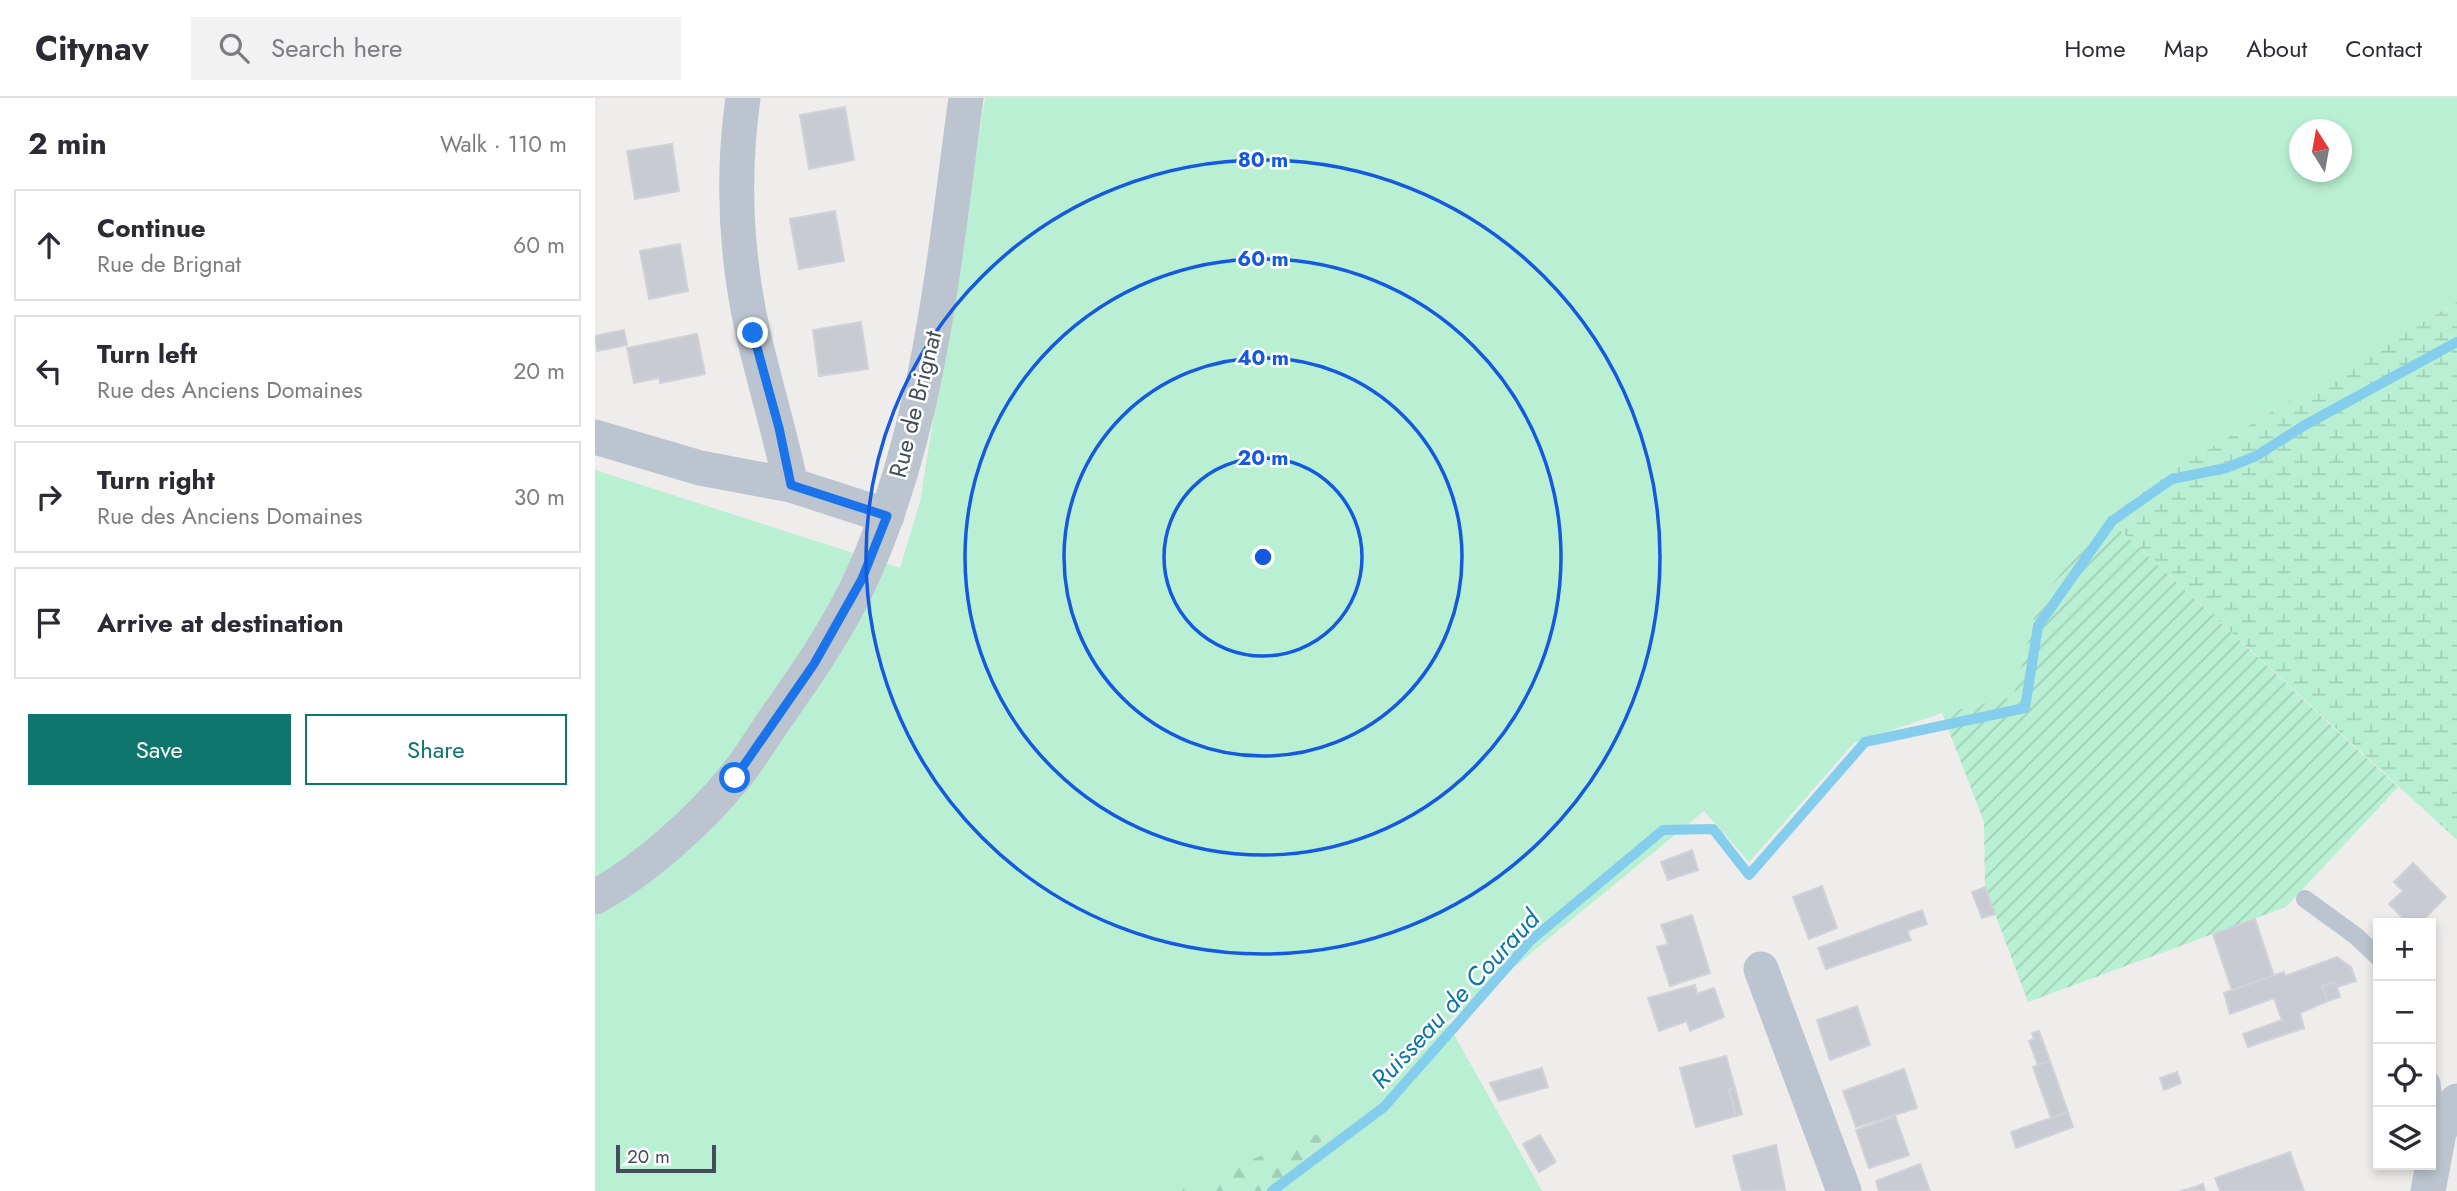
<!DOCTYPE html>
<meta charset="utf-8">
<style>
:root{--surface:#fff;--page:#f2f2f3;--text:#2b2b33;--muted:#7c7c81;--line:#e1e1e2;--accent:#0f766e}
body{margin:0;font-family:Jost,sans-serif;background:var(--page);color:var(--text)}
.controls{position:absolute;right:21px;bottom:21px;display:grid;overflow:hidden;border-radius:0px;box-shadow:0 4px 10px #0003}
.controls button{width:63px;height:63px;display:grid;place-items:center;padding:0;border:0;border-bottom:2px solid var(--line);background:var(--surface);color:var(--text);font:35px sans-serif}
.compass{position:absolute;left:1694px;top:21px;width:63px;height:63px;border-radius:50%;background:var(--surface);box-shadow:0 4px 10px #0003;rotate:349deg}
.scale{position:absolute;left:21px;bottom:18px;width:100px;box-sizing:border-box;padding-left:7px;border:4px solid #444e5a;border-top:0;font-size:19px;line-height:24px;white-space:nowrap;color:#444e5a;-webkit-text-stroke:5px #fff;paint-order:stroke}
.stop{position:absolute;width:21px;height:21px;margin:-16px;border:5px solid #1a73e8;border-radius:50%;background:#fff}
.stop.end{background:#1a73e8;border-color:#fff;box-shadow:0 2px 7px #0008}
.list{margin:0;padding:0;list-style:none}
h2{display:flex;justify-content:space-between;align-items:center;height:91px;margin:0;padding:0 28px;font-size:30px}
h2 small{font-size:23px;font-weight:400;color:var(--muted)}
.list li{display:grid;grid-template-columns:46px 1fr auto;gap:21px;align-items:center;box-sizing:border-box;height:112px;margin:0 14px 14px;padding:0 14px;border:2px solid var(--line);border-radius:0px}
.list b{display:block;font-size:26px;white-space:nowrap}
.list p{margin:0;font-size:23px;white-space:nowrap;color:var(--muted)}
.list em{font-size:23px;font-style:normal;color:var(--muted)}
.actions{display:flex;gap:14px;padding:21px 28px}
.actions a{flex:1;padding:16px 0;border:2px solid var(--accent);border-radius:0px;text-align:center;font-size:24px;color:var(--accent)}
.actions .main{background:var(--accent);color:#fff}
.icon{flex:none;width:38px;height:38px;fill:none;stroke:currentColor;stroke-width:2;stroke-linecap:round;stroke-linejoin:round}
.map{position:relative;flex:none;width:1862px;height:1093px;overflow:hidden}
header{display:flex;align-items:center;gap:42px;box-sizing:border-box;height:98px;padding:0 35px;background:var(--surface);border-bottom:2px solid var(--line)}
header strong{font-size:33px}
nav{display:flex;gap:38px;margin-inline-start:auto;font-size:24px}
.search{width:490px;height:63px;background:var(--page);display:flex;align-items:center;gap:18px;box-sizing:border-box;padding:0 24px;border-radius:0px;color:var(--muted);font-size:26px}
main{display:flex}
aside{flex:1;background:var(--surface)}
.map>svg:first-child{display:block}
.grass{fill:#b9efd3;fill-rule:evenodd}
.forest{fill:url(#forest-firs)}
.wetland{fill:url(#wetland-marsh)}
.garden{fill:url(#garden-furrows)}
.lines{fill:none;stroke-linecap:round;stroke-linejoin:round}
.stream{stroke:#85cded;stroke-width:10}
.building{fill:#c9cbd2;stroke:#d0d2d8;stroke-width:2}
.service{stroke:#bcc5cf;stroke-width:18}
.minor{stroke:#bcc5cf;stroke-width:35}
.route{stroke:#1a73e8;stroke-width:9}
.ring{fill:none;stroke:#1559e0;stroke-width:3.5}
.labels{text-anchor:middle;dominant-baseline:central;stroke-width:5;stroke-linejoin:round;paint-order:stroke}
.street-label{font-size:24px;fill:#444e5a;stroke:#fff}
.water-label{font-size:26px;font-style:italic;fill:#0977a8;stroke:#fff}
.centre{fill:#1559e0;stroke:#fff;stroke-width:3.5}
.ring-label{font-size:21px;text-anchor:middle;font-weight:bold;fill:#1559e0;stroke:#fff;stroke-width:5;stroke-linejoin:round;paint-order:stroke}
</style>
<header>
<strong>Citynav</strong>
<div class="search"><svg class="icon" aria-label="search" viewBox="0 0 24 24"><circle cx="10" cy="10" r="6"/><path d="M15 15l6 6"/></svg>Search here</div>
<nav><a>Home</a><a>Map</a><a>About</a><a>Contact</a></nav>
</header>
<main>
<aside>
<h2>2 min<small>Walk · 110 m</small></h2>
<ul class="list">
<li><svg class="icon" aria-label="ahead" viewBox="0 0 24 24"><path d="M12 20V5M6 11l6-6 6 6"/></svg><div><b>Continue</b><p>Rue de Brignat</p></div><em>60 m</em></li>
<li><svg class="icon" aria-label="left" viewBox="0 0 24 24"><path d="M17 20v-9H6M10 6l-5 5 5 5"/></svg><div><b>Turn left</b><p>Rue des Anciens Domaines</p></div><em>20 m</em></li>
<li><svg class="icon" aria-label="right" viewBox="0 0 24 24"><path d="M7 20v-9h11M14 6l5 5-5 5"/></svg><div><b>Turn right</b><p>Rue des Anciens Domaines</p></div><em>30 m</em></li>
<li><svg class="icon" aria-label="arrive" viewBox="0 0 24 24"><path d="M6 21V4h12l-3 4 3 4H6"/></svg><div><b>Arrive at destination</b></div></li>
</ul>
<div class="actions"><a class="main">Save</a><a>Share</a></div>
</aside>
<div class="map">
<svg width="1862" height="1093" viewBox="0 0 1862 1093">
<defs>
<pattern id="forest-firs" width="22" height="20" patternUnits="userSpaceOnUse" patternTransform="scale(1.75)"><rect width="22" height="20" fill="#b9efd3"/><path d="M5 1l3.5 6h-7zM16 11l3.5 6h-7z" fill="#a0cfb7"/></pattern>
<pattern id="wetland-marsh" width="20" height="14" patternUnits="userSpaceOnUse" patternTransform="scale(1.75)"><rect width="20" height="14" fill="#b9efd3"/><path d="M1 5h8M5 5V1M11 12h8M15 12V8" fill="none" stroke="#a0cfb7"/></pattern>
<pattern id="garden-furrows" width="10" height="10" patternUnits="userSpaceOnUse" patternTransform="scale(1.75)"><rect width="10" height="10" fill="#b9efd3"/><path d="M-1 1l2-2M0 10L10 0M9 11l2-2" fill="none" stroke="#a0cfb7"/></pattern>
</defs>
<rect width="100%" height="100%" fill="#efecec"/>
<path class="grass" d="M390,0H1862V204L1527,402L1444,502L1418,599L1347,615L1259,645L1154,764L1109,713L852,924L947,1093H679L738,1032L596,1085L586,1093H0V372L305,470L325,404ZM1704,32H1746V74H1704Z"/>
<path class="forest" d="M739,1030L679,1093H586L596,1085Z"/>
<path class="wetland" d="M1862,204V742L1512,420L1527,402Z"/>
<path class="garden" d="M1512,420L1803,689L1691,809L1433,904L1390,789L1389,724L1347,615L1418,599L1444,502Z"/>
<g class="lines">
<path class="stream" d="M677,1093L789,1009L935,843L1068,732L1118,731L1154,777L1270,644L1430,610L1443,528L1517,423L1577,381L1631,370L1661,358L1710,327L1862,244"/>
</g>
<g class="building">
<path d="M250,9L259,62L214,71L205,17Z"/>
<path d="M77,46L84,93L40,101L32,53Z"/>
<path d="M240,113L249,163L204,171L195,121Z"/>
<path d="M85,146L93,193L54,201L45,153Z"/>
<path d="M266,224L273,271L224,278L218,232Z"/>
<path d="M29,232L32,247L2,253L0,238Z"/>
<path d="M102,236L110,276L65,285L64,280L39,285L32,250Z"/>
<path d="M1097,752L1103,772L1073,782L1066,764Z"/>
<path d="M1818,765L1851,799L1825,825H1813L1794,806L1808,793L1799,784Z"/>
<path d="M1227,788L1242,830L1214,841L1198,799Z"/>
<path d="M1390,789L1400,816L1387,820L1377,794Z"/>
<path d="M1327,812L1332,826L1312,833L1316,842L1231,871L1223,850Z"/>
<path d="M1097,817L1115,875L1075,888L1062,849L1073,846L1066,827Z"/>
<path d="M1660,821L1679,878L1637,892L1618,836Z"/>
<path d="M1742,859L1756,869L1761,883L1742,889L1740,884L1727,888L1733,903L1705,915L1709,930L1653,949L1648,936L1687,922L1679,900L1635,916L1629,895L1689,874L1690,878Z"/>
<path d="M1740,884L1745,899L1733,903L1727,888Z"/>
<path d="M1100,887L1102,896L1119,890L1129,919L1095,933L1092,923L1064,933L1053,900Z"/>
<path d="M1262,908L1275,947L1235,962L1222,922Z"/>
<path d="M1444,933L1455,963L1443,967L1434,943L1439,941L1437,935Z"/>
<path d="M1131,958L1140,990L1134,991L1141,1018L1101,1029L1085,970Z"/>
<path d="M1455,963L1473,1014L1456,1020L1438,969Z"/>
<path d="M947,970L953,989L904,1003L895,985Z"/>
<path d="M1309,971L1322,1010L1261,1029L1248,993Z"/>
<path d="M1582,974L1586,985L1569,992L1565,980Z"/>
<path d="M1140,990L1147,1016L1141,1018L1134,991Z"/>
<path d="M1473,1014L1478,1029L1421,1050L1416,1034Z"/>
<path d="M1300,1018L1314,1057L1274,1070L1261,1032Z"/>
<path d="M945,1037L961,1064L944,1074L928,1046Z"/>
<path d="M1181,1047L1190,1092L1147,1093L1138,1058Z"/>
<path d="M1695,1054L1709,1093H1625L1620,1080Z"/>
<path d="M1325,1066L1335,1093H1284L1281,1083Z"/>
<path d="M1608,1086L1610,1093H1585L1594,1091Z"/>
</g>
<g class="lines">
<g class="service">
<path d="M1710,801L1761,838L1783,859"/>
<path d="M1836,983L1843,1028"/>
</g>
<g class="minor">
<path d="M148,0C137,78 141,159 158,235C170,286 185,336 196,387L292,418"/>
<path d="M0,339L105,370L196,387"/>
<path d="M0,799C48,773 105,722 140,679C153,663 164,645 176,627C209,580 243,532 267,479C335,329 349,161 371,0"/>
<path d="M1166,871L1249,1093"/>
<path d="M1833,1093L1844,1034L1862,1003"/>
</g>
</g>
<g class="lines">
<path class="route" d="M140,680L219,566L267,481L292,418L196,387L184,330L158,235"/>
</g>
<g class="ring">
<circle cx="668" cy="459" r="99"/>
<circle cx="668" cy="459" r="199"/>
<circle cx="668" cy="459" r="298"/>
<circle cx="668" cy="459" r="397"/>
</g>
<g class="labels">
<g class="street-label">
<text transform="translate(320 306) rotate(-76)">Rue de Brignat</text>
</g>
<g class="water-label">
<text transform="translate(860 901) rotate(-47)">Ruisseau de Couraud</text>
</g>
</g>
<circle cx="668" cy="459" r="10" class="centre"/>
<g class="ring-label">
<text x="668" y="69">80 m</text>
<text x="668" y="168">60 m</text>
<text x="668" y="267">40 m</text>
<text x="668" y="367">20 m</text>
</g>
</svg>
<div class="controls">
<button>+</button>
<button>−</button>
<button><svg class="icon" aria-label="locate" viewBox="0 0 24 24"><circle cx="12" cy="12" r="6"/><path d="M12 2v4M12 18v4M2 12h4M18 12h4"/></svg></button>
<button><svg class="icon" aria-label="layers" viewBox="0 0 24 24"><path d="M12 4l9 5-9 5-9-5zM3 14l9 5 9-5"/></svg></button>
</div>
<svg class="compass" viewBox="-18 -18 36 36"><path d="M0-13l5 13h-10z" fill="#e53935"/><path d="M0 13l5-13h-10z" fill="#7c7c81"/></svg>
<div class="scale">20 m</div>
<div class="stop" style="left:140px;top:680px"></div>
<div class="stop end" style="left:158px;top:235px"></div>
</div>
</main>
